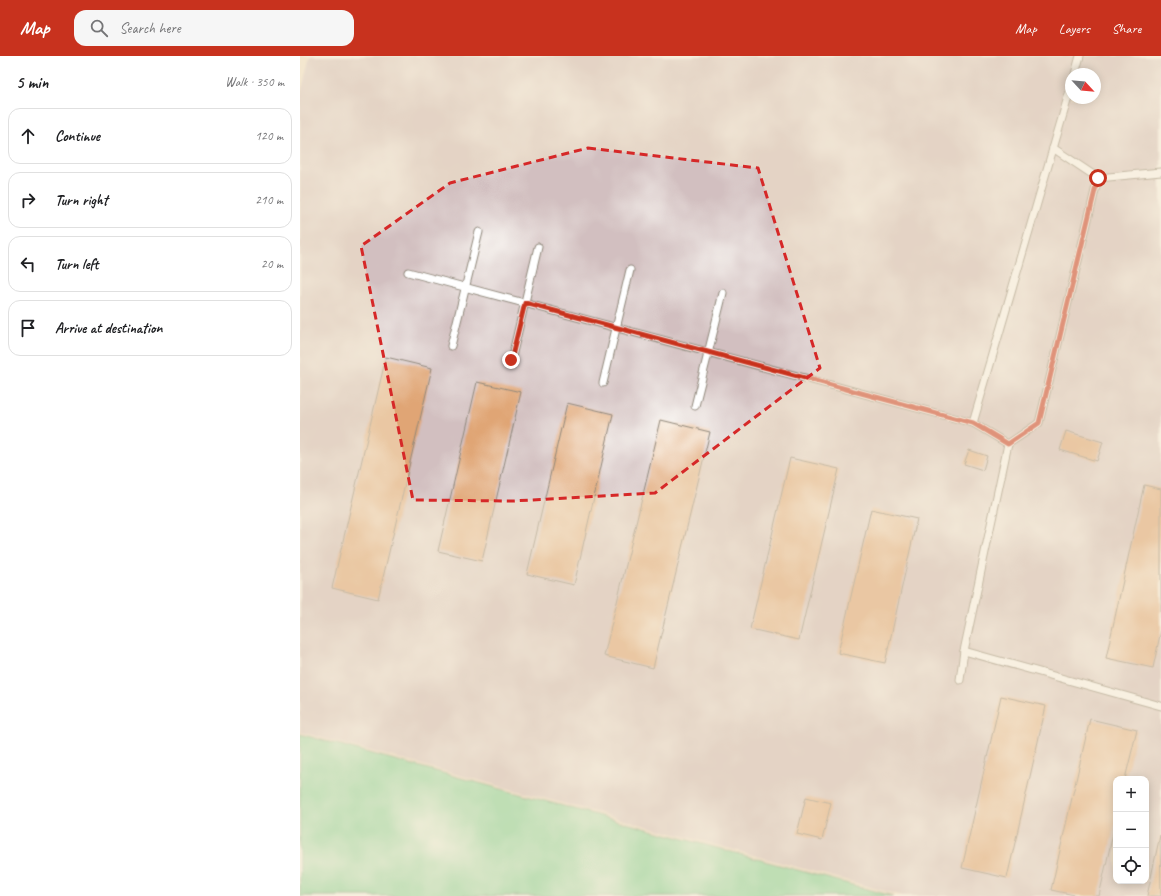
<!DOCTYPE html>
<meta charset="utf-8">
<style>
:root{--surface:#fff;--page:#f6f6f6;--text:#202124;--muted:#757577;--line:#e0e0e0;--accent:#c8321e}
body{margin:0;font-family:Caveat,sans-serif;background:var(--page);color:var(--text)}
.controls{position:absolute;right:12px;bottom:12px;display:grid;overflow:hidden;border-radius:8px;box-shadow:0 2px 10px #0003}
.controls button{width:36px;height:36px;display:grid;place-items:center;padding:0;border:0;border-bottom:1px solid var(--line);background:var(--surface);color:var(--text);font:20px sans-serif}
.compass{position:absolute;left:765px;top:12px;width:36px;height:36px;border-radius:50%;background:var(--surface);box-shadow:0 2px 10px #0003;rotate:116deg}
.stop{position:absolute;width:12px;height:12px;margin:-9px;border:3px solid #c8321e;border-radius:50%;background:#fff}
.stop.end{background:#c8321e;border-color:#fff;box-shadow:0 1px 4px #0008}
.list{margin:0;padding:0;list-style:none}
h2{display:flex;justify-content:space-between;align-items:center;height:52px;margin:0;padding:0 16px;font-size:17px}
h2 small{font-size:13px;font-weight:400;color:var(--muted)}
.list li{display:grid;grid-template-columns:26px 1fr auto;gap:12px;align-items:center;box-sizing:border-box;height:56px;margin:0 8px 8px;padding:0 8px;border:1px solid var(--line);border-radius:12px}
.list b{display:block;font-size:15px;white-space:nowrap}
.list em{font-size:13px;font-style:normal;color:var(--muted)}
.icon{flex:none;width:22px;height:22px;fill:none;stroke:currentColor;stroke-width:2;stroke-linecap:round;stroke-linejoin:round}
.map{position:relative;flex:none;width:861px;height:840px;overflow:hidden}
header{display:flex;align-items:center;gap:24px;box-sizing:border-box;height:56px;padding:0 20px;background:var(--accent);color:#fff}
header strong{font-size:19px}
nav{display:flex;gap:22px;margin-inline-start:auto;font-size:14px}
.search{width:280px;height:36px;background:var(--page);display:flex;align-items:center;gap:10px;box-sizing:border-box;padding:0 14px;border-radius:12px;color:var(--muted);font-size:15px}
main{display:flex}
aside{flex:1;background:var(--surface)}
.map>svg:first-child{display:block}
.industrial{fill:#d2bfc0;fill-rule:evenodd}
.green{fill:#80d79c;stroke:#568164}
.building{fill:#e0a574}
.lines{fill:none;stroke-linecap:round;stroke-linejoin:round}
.lane-casing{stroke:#8f877a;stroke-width:9}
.lane{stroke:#fff;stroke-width:7}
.route{stroke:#c8321e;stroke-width:5}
.marked{fill:none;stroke:#d62828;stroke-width:3;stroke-dasharray:8 5;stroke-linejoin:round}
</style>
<header>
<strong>Map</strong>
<div class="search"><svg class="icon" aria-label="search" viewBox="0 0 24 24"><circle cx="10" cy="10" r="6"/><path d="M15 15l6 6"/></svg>Search here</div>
<nav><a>Map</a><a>Layers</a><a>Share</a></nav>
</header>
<main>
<aside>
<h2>5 min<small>Walk · 350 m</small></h2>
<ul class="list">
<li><svg class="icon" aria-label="ahead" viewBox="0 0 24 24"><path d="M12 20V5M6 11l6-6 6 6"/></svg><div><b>Continue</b></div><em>120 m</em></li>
<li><svg class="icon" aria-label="right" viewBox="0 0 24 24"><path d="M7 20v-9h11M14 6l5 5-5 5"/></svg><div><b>Turn right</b></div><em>210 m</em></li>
<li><svg class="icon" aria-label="left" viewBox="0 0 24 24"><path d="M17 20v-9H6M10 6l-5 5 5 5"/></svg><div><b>Turn left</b></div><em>20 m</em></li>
<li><svg class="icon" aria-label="arrive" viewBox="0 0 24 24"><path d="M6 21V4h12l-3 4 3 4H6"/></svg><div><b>Arrive at destination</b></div></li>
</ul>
</aside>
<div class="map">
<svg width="861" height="840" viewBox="0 0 861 840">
<rect width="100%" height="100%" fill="#fdfcf7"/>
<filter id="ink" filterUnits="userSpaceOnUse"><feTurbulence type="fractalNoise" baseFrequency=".025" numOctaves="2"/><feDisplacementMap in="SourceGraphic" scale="8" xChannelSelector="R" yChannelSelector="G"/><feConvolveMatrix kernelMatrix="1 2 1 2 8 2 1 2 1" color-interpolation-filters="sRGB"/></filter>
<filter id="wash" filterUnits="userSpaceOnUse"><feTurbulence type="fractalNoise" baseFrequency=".012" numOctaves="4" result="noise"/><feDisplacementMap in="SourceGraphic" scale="16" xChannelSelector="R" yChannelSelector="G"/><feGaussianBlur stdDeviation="0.9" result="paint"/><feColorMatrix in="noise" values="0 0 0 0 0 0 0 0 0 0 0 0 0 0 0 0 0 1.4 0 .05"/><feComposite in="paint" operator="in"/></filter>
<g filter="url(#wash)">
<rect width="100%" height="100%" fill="#f3e3c8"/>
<path class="industrial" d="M10,0H861V840H603L0,676V41ZM771,18H795V42H771ZM816,723H846V825H816Z"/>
<path class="green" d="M0,678L593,840H0Z"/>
<g id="blocks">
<g class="building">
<path d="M86,301L132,312L78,543L32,532Z"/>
<path d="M177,326L221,336L182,505L138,495Z"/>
<path d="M267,347L313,358L274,529L227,518Z"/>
<path d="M361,364L410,376L353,612L304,600Z"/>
<path d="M766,375L803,386L797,405L760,394Z"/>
<path d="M669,394L687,400L683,414L664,408Z"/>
<path d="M490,402L539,413L499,584L450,573Z"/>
<path d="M844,429L861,433V574L853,612L806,602Z"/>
<path d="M571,453L617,463L585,607L538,597Z"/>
<path d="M701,640L746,650L707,822L662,812Z"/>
<path d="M790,663L837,674L825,723H816V764L799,840H779L751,834Z"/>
<path d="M506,741L531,747L522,784L497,778Z"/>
<path d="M860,779L861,840H847Z"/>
</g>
</g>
</g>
<g filter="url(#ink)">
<use href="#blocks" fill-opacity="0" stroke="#8f877a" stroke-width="1"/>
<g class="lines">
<g class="lane-casing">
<g id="lane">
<path d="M775,18L780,0"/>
<path d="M798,122L861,116"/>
<path d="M108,216L673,367L708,388L664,595L660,624"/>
<path d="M151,290L179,176"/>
<path d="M211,305L238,191"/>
<path d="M303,327L330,214"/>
<path d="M395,350L423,237"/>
<path d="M673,367L771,31"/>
<path d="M708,388L739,367L798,122L753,92"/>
<path d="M664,595L861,650"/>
</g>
</g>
<use href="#lane" class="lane"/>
</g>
</g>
<g class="lines" filter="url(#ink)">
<path class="route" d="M211,304L225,247L673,367L708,388L739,367L798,122"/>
</g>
<path d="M0 0H861V840H0ZM288,92L458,112L520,312L355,437L213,445L113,444L61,190L150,127Z" fill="#f3e3c8" fill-opacity=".55" fill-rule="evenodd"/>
<path class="marked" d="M288,92L458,112L520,312L355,437L213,445L113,444L61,190L150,127Z"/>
</svg>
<div class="controls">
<button>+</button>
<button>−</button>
<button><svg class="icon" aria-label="locate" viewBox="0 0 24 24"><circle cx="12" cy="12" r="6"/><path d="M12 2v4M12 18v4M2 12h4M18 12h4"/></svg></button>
</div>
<svg class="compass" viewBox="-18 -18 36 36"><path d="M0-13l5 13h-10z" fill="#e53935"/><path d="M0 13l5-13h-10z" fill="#757577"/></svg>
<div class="stop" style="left:798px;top:122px"></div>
<div class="stop end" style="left:211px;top:304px"></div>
</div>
</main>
